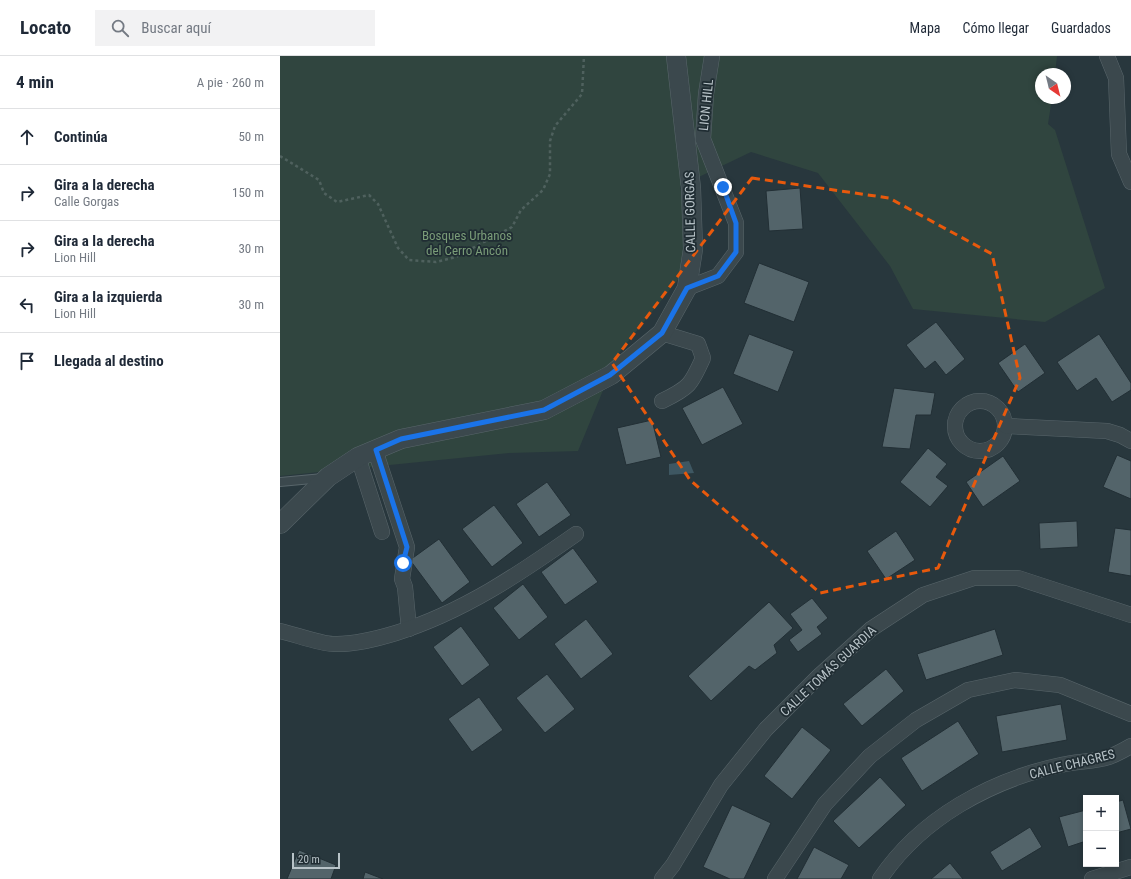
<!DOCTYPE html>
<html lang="es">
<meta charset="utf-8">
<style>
:root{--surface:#fff;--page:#f2f2f3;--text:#1f2937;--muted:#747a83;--line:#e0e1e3}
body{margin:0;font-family:"Roboto Condensed",sans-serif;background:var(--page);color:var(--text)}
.controls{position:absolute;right:12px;bottom:12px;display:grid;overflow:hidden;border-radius:0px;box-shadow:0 2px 6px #0003}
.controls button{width:36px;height:36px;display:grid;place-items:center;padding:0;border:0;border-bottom:1px solid var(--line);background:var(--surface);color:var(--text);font:20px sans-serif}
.compass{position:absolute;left:755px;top:12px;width:36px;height:36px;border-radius:50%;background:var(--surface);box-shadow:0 2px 6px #0003;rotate:145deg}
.scale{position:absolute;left:12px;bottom:10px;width:48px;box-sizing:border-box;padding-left:4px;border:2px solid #b8c3c8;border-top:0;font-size:11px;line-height:14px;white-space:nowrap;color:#b8c3c8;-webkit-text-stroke:3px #202d33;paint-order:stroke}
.stop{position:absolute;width:12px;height:12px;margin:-9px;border:3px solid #1a73e8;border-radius:50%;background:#fff}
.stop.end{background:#1a73e8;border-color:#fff;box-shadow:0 1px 4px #0008}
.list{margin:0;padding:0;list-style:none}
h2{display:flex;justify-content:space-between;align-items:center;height:52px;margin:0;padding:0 16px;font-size:17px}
h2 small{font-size:13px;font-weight:400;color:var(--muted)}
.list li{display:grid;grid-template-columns:26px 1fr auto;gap:12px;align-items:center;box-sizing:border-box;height:56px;padding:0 16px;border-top:1px solid var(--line)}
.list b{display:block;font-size:15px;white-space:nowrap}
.list p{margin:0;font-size:13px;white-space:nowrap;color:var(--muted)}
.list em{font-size:13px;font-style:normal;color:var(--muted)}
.icon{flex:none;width:22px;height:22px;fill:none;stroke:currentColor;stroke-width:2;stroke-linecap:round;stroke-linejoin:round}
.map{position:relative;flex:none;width:851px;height:823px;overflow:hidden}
header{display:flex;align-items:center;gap:24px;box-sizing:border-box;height:56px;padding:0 20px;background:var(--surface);border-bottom:1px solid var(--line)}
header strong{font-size:19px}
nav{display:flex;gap:22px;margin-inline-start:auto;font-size:14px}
.search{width:280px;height:36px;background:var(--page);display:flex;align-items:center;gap:10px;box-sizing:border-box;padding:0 14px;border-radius:0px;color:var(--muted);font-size:15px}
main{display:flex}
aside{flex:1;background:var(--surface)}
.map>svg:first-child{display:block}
.green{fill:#30453f}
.water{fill:#3e5762}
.building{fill:#53646a;stroke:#222f35}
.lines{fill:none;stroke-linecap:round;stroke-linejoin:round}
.service-casing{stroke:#59666b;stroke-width:10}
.minor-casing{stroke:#59666b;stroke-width:16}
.tertiary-casing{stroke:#59666b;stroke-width:20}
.path{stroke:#4f615e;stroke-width:2.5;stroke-dasharray:3 3;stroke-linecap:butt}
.service{stroke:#3b484d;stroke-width:8}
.minor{stroke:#3b484d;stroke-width:15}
.tertiary{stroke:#3b484d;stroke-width:19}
.route{stroke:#1a73e8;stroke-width:5}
.marked{fill:none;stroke:#e8590c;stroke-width:3;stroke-dasharray:8 5;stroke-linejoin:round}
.labels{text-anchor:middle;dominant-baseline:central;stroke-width:3.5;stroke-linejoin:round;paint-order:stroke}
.street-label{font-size:13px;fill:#b8c3c8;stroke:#202d33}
.park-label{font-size:13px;fill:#7a9c78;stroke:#202d33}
</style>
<header>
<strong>Locato</strong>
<div class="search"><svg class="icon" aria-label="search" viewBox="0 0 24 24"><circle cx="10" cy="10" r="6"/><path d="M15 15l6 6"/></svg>Buscar aquí</div>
<nav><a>Mapa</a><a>Cómo llegar</a><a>Guardados</a></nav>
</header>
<main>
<aside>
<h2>4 min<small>A pie · 260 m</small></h2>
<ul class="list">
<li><svg class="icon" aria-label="ahead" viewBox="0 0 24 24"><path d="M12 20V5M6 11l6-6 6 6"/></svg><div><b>Continúa</b></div><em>50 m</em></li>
<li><svg class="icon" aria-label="right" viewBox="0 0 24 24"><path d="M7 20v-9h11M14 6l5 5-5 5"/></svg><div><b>Gira a la derecha</b><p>Calle Gorgas</p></div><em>150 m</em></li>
<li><svg class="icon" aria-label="right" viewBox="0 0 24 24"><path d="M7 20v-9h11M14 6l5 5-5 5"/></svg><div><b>Gira a la derecha</b><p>Lion Hill</p></div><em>30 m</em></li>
<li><svg class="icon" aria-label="left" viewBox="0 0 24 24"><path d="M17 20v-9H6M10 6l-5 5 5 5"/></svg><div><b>Gira a la izquierda</b><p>Lion Hill</p></div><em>30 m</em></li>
<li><svg class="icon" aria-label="arrive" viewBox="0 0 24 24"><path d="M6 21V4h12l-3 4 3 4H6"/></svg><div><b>Llegada al destino</b></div></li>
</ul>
</aside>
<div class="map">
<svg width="851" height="823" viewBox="0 0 851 823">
<rect width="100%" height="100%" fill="#28373d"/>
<path class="green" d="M0,0H777L775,18H761V42H772L768,68L775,74L825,232L765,266L633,253L610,210L538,117L471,96L400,130L413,205L338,298L298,395L229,397L0,420Z"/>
<path class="water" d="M409,405L414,417L389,419V408Z"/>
<g class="building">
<path d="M520,132L523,173L489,175L486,135Z"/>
<path d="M479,207L529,226L514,266L464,247Z"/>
<path d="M656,266L685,303L666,319L655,305L645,313L626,289Z"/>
<path d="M469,278L514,295L498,336L453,318Z"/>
<path d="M819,278L851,327V334L832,346L816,322L797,335L777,306Z"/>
<path d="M745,288L765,317L738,336L718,307Z"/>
<path d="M443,331L463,368L422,389L402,352Z"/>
<path d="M614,332L655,337L651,359H636L630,393L602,391Z"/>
<path d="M372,364L381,401L346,409L337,372Z"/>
<path d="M648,392L667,408L656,421L668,430L650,451L620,426Z"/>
<path d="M837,399L851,405V443L823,431Z"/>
<path d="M723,400L740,425L703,451L686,426Z"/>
<path d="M267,426L291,459L259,481L236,448Z"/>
<path d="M214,449L243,487L212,511L182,473Z"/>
<path d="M797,465L798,491L760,493L759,467Z"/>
<path d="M835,472L851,474V520L828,516Z"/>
<path d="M616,475L635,504L606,523L587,495Z"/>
<path d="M159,483L190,526L162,547L130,504Z"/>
<path d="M293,492L318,526L285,549L261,516Z"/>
<path d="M243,528L268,561L239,584L213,552Z"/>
<path d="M532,542L548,562L537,571L542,578L518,596L509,584L522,574L510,558Z"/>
<path d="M489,546L513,572L494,589L497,597L475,614L469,610L431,645L408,620Z"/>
<path d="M306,563L333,598L301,623L274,588Z"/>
<path d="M181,570L210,609L182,630L153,591Z"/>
<path d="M715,573L723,599L646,624L637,598Z"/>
<path d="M606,613L624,635L582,670L563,648Z"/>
<path d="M267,618L295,653L265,677L236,642Z"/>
<path d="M199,641L223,674L192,696L168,663Z"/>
<path d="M781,648L787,684L722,696L716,660Z"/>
<path d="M678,665L699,698L642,735L621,702Z"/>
<path d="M522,671L551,694L512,743L484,720Z"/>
<path d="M600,721L626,749L579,792L553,765Z"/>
<path d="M843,744L851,773L836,777V746Z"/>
<path d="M452,749L491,767L464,823H450L423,811Z"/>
<path d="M806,754V785L788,791L779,761Z"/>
<path d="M750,771L762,791L722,815L710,796Z"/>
<path d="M534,791L569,809L561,823H517Z"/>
<path d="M19,794L56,809L51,823H7Z"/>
<path d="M670,807L683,823H651Z"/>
<path d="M85,816L103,823H83Z"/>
</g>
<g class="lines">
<g class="service-casing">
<path id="service" d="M0,426L43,422"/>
</g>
<g class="minor-casing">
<g id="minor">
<path d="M827,0L836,22L839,98L851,126"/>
<path d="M407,232L438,220L456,196V167L423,83L426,38L432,0"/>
<path d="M382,277L418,288L423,302C411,329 409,332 382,345"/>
<circle cx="700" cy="370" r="25"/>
<path d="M726,370L827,375L840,379L851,385"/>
<path d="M95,394L127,491L122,523L125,531L129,573"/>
<path d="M78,401L102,476"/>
<path d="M0,575C14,578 41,588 53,588C74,589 96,583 116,577C183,556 239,518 296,478"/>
<path d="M382,823L393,809L441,729L486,673L539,620L591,573L643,539L694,522H738L851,559"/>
<path d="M495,823L545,748L590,700L636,664L688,634L735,624L780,629L851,658"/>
<path d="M600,823C641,762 711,724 781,709C796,705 814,706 829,701C837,698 844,694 851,690"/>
<path d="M812,823L851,811"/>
</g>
</g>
<g class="tertiary-casing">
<path id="tertiary" d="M0,468L48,421L78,401L121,383L264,354L331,319L382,277L407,232L413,193L411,132L396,0"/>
</g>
<path class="path" d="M0,100L39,124L44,137L57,146L89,139L98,148L118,192L129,204L156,206L176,201L232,171L241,154L263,134L270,118V85L275,70L302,38L304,0"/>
<use href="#service" class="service"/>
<use href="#minor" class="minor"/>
<use href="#tertiary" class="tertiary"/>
</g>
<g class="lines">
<path class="route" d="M123,507L127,491L96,394L121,383L264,354L330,319L382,277L407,232L438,220L456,196V167L443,131"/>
</g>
<path class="marked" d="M472,122L609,142L712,198L740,322L658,512L540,537L410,424L332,307Z"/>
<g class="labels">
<g class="street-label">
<text transform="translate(426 49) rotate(-84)">LION HILL</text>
<text transform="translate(410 156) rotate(-91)">CALLE GORGAS</text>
<text transform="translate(548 615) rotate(-43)">CALLE TOMÁS GUARDIA</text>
<text transform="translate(792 708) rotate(-14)">CALLE CHAGRES</text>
</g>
<g class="park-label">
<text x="187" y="179">Bosques Urbanos<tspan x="187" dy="15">del Cerro Ancón</tspan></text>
</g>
</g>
</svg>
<div class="controls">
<button>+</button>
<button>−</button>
</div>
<svg class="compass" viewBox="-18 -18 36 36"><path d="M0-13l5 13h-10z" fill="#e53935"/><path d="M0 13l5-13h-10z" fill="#747a83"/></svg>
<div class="scale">20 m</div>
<div class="stop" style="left:123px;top:507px"></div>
<div class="stop end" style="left:443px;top:131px"></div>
</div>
</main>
